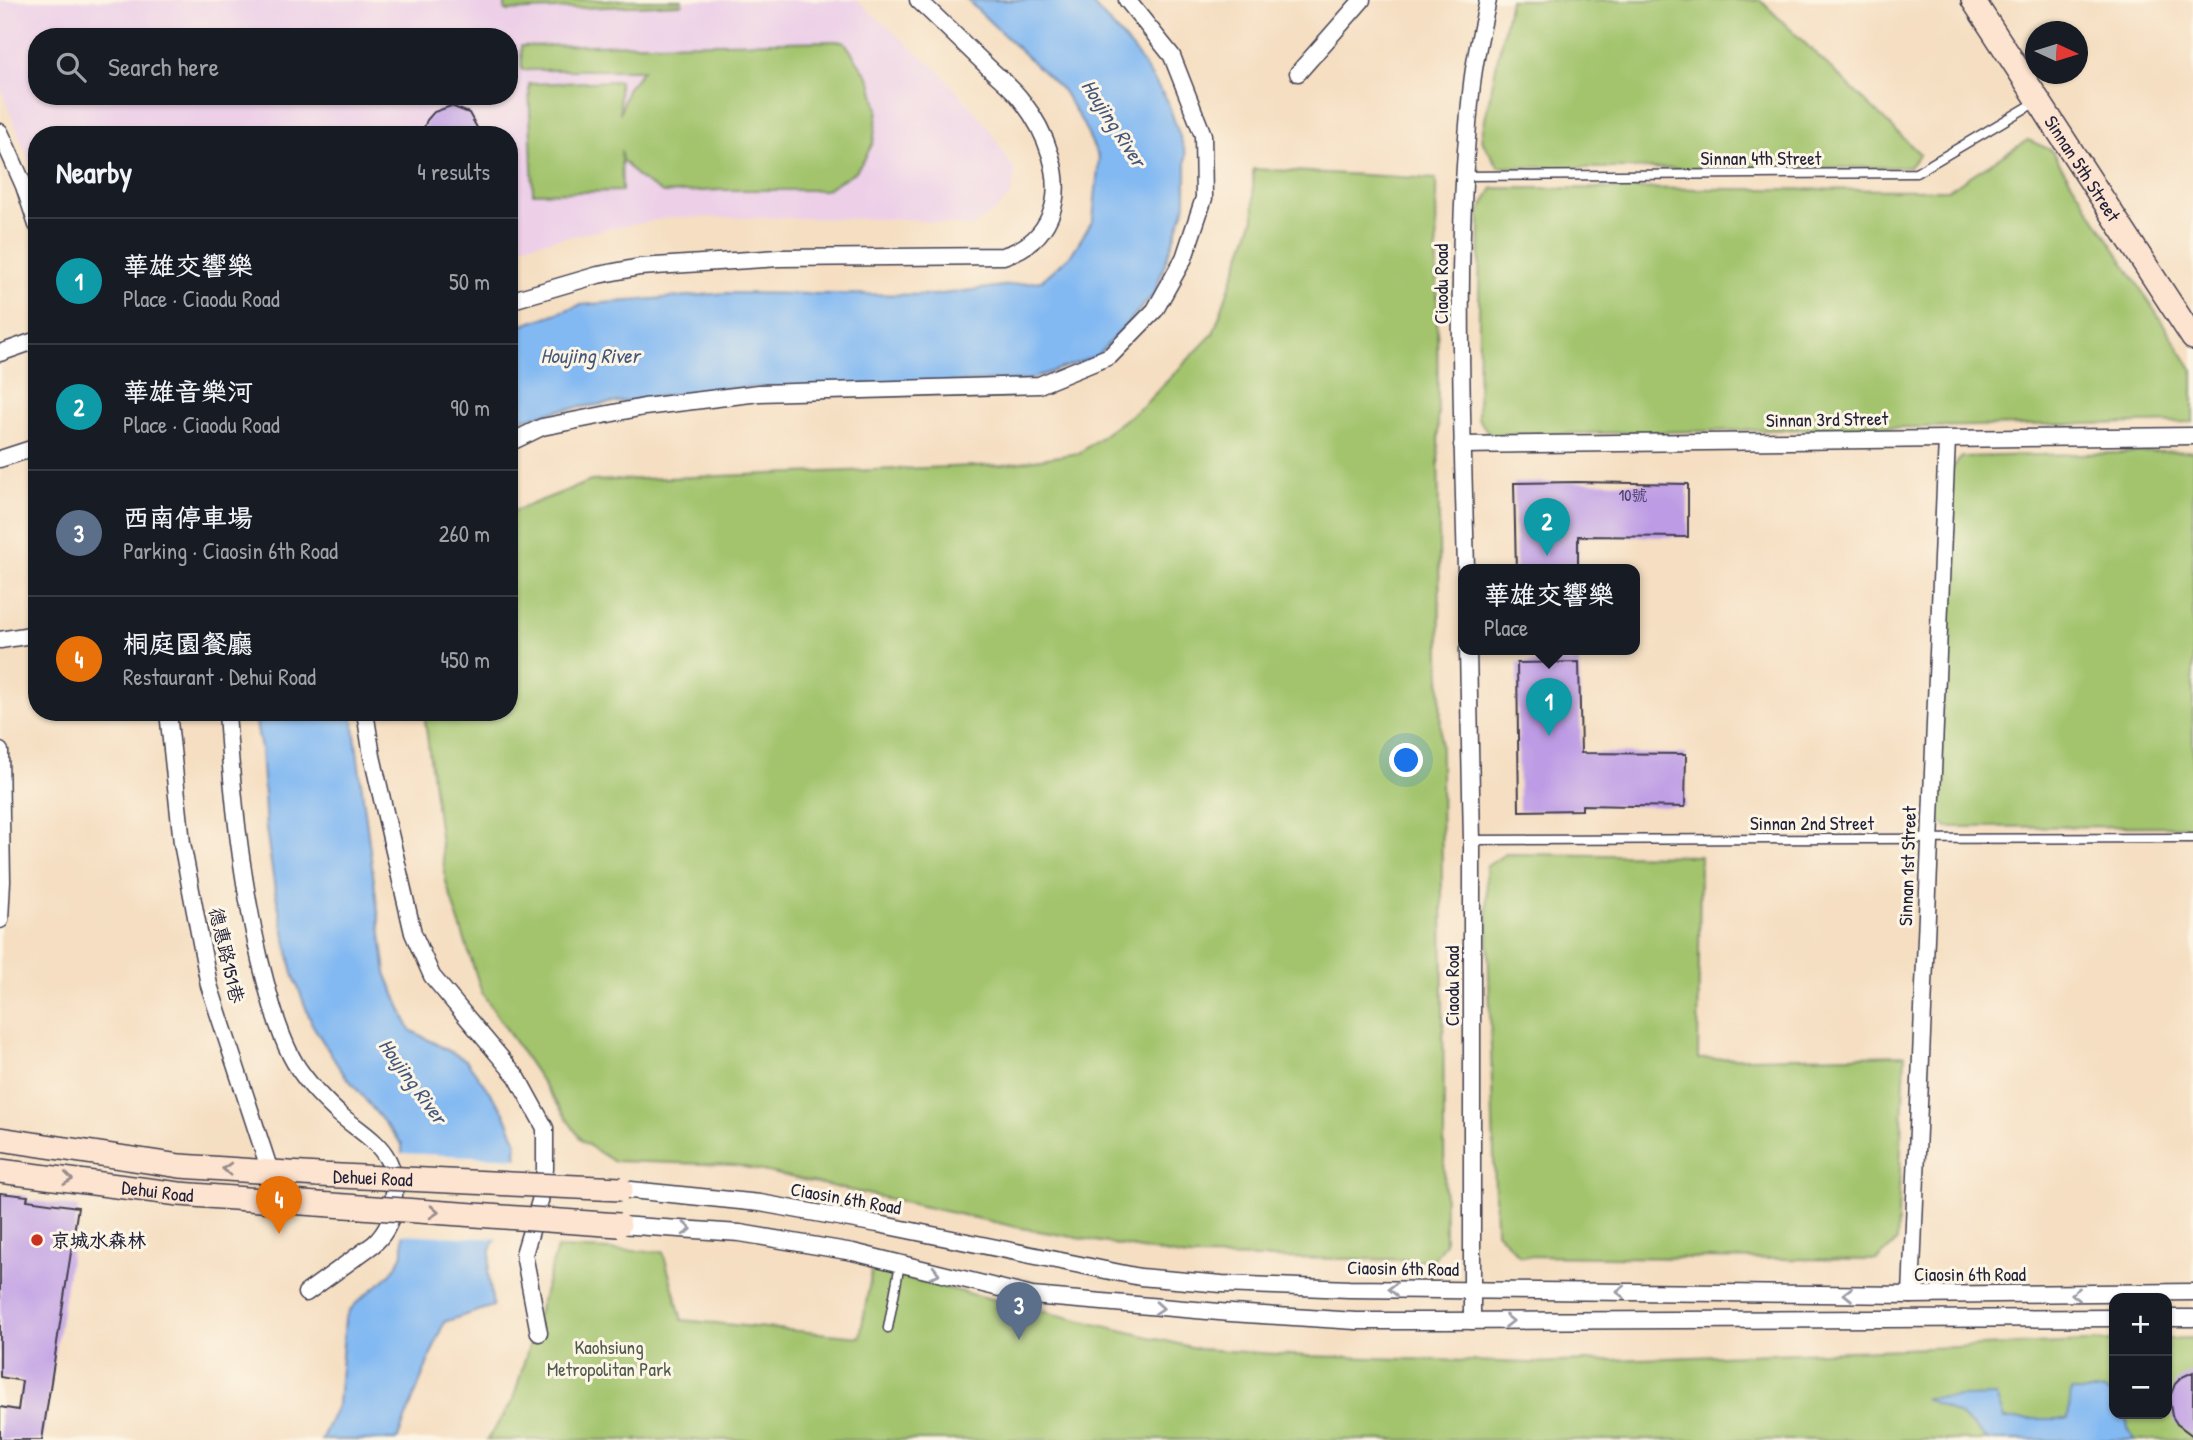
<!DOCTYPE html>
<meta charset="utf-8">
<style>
:root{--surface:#171b24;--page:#20242c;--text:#f1f3f6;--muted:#9ea1a6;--line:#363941;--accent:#7c3aed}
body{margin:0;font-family:"Patrick Hand","LXGW WenKai TC",sans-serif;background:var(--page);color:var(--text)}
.controls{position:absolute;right:21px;bottom:21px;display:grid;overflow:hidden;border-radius:14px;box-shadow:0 2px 5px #0004}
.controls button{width:63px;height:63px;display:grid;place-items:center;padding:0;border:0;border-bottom:2px solid var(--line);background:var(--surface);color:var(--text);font:35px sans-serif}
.compass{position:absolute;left:2025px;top:21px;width:63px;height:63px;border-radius:50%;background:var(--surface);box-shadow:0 2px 5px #0004;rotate:94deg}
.you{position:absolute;left:1407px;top:761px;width:24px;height:24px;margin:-18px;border:5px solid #fff;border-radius:50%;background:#1a73e8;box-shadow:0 0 0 10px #1a73e833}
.badge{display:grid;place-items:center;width:46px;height:46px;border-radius:50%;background:var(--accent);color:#fff;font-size:23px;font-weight:700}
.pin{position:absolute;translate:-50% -58px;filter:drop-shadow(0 2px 4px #0008)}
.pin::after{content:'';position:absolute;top:37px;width:24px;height:21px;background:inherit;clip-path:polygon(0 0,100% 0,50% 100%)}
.popup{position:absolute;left:1458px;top:564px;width:182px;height:91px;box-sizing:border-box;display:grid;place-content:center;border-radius:14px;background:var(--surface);filter:drop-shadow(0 2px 5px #0005);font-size:23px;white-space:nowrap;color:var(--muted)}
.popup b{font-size:26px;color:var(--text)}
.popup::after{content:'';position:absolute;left:50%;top:100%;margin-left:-14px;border:14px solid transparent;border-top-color:var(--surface)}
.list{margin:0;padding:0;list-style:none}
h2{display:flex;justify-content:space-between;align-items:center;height:91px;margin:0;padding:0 28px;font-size:30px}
h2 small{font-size:23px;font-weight:400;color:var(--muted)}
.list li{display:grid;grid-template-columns:46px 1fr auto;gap:21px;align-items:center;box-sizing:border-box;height:126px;padding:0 28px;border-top:2px solid var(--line)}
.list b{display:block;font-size:26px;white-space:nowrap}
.list p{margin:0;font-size:23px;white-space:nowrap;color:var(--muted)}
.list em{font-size:23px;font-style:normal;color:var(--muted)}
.icon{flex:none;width:38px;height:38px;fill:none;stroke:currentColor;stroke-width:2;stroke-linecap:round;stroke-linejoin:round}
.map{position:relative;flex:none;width:2193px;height:1440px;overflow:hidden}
.search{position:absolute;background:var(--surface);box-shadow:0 2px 5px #0004;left:28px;top:28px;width:490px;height:77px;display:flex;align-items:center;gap:18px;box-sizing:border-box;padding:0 24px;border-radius:28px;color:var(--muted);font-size:26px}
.panel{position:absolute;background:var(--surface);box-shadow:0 2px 5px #0004;left:28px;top:126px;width:490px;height:595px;border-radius:28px}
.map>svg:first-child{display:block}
.built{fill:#edd0e8;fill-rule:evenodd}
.green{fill:#a3c46d;stroke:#627354;stroke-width:2}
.water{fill:#83b9f2;stroke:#526e96;stroke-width:2}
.pier{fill:#f5dec1}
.building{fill:#bd9be5}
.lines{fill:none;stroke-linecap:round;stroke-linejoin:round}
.lane-casing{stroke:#423e4f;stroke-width:11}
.street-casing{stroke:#423e4f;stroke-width:19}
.secondary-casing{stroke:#423e4f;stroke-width:26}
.lane{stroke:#fff;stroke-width:8}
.street{stroke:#fff;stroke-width:16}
.secondary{stroke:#fde4d0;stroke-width:23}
.secondary-bridge-casing{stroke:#423e4f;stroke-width:26;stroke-linecap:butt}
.secondary-bridge{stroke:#fde4d0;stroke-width:23}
.oneway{stroke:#9a8d8d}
.oneway2{stroke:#9c9ca7}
.poi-dot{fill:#c8321e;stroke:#fcf5e5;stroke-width:2.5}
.labels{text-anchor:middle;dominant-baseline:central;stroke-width:6;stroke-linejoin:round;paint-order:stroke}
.number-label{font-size:16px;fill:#494066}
.street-label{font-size:19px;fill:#22223b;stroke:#fcf5e5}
.poi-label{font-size:19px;font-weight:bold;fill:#22223b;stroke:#fcf5e5;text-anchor:start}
.park-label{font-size:19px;fill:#4f5b4c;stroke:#fcf5e5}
.water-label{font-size:21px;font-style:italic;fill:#44577b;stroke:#fcf5e5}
</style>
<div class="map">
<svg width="2193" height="1440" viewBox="0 0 2193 1440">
<rect width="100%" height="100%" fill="#fcf5e5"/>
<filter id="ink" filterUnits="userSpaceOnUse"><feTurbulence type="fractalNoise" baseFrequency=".0143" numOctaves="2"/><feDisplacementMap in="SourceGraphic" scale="14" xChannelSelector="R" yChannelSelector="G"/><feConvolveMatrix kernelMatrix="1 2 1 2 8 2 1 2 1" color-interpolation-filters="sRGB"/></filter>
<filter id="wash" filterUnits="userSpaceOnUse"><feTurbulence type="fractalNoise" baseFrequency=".00686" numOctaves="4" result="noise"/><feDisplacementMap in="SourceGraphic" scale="28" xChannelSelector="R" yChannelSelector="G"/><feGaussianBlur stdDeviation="1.57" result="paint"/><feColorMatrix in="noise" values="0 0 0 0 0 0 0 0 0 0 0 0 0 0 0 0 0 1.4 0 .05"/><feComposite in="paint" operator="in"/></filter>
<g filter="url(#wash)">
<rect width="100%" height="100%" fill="#f5dec1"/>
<path class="built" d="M0,0H856L938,70L985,123L1015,171L1011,195L993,213L971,227L908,219L673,217L524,245L509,250V135H37V181L0,87ZM37,37H509V96H37Z"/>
<g class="green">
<path d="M505,0H682V4L505,11Z"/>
<path d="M1510,0H1760L1920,154L1909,167L1715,169L1499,167L1483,143L1482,134Z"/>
<path d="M844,41L871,81L878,110L873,143L865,158L856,171L825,190H721L663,193L639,178L622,160L621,150L622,191L533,193L529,84L619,81L620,114L627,89L643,70H522L521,46Z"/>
<path d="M2028,140L2051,150L2193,370V422L1490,435L1478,418L1480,211L1493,188L1948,190Z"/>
<path d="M1253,169L1436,179L1445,1243L1433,1260L1187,1257L1021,1228L735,1165L613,1161L582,1141L482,993L446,882L424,712H509V513L591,481L1002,465L1079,453L1143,406L1213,334L1254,218Z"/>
<path d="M2193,451V826L1946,827L1938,820L1951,469L1962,457Z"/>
<path d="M1505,854L1700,856L1698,1059L1905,1055L1897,1241L1877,1260L1520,1256L1496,1231L1486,867Z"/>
<path d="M557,1248L663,1252L682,1320L860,1337L872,1270L1199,1349L1308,1356L1533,1363L2114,1341V1414H2167V1339L2193,1338V1440H487L513,1401Z"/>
</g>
<g class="water">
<path d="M967,0H1089L1133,49L1167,100L1186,154V204L1154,294L1097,356L1028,380L715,389L560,410L509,422V330L580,305L727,293L935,295L1041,281L1071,255L1093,220L1099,158L1082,122L1063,91Z"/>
<path d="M254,712H352L386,973L410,1030L466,1060L504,1112L516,1140L517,1183L509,1220L492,1245L488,1272L493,1306L444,1322L397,1440H321L338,1404L345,1319C357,1292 392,1285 403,1253L402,1144L340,1069L312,1024L293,974L275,890L266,829L261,749Z"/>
<path d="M2071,1391H2104L2114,1395V1414H2126L2128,1428L2134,1440H1988L1959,1415L1924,1398L1996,1396L2004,1419H2068Z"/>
</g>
<path class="pier" d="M399,1153L520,1158L521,1184L512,1221L501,1239L400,1234Z"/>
<g id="blocks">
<g class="building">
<path d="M451,106L469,113L481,135H421L427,120L434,112Z"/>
<path d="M1577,482L1688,484V537L1578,536V570H1516L1514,483Z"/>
<path d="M1579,662L1581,753L1686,754L1685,807L1582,805V810L1519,811L1517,663Z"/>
<path d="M0,1193L28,1196L27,1200L78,1207L42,1440H0V1407L18,1410L22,1381L0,1377Z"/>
<path d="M2193,1372V1436L2177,1424L2172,1416L2169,1399L2175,1384L2182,1377Z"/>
</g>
</g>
</g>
<g filter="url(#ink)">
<use href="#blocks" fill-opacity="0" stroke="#423e4f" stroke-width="2"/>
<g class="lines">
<g class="lane-casing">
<g id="lane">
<path d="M1464,176L1916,173L2036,102"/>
<path d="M1472,840L2193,838"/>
<path d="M888,1328L900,1264"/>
</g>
</g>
<g class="street-casing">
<g id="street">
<path d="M1298,73L1362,0"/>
<path d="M0,132L24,186L37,225"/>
<path d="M509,301L598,275L640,267L779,258L1003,256C1024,250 1041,237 1050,216C1066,179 1045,130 1022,101C1013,88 999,78 988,67C965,45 942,22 918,0"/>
<path d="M0,353L37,340"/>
<path d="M509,443L542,427L644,407L759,393L1039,385L1110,356L1155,310L1184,258L1204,198L1203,135L1172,56L1127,0"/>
<path d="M1462,445L2193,436"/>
<path d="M0,459L37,447"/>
<path d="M1466,570C1462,408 1454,245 1472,84C1475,56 1482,28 1488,0"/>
<path d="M0,640L37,634"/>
<path d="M1468,650L1472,840V1321"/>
<path d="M168,712L182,843L209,985L270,1171L268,1200"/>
<path d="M227,712C232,796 241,879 260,960C268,992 276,1026 291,1056C302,1078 321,1097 338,1113C355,1128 378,1140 388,1160C394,1172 394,1184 394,1197C394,1216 388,1231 374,1244L306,1293"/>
<path d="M365,712L372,756L413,933L432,976L517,1077L545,1128V1169L540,1201L524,1254L539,1333"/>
<path d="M0,751L2,881L0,920"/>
<path d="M621,1189L760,1203L878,1224L1140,1277L1222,1284L1349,1289L1911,1295L2193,1292"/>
<path d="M619,1225L740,1233L853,1252L1032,1296L1231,1313L1356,1321H1442L2114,1318"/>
<path d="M1911,1295L1947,439"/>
<path d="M2167,1318H2193"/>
</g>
</g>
<g class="secondary-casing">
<g id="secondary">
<path id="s1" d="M1973,0L2193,338"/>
<path d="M0,1139L180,1166L319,1175"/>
<path id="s2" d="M0,1171L179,1194L317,1204"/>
</g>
</g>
<use href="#lane" class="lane"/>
<use href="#street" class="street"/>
<use href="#secondary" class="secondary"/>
<g class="secondary-bridge-casing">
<g id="secondary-bridge">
<path id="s3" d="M319,1175L621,1189"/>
<path d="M317,1204L619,1225"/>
</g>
</g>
<use href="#secondary-bridge" class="secondary-bridge"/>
</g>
<defs><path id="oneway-chevron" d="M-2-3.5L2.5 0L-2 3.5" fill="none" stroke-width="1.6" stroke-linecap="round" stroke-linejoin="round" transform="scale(1.75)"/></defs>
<g class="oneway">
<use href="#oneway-chevron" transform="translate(227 1169) rotate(-177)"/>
<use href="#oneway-chevron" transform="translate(68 1179) rotate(7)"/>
<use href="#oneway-chevron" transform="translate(434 1212) rotate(4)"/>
</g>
<g class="oneway2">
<use href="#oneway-chevron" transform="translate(687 1229) rotate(4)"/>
<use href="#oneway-chevron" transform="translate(935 1273) rotate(14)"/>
<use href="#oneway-chevron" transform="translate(1393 1289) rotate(-179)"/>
<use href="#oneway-chevron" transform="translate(1621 1292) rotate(-179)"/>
<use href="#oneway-chevron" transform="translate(1848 1294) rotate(-179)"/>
<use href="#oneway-chevron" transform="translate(2076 1294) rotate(180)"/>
<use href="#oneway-chevron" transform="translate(1159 1308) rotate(4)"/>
<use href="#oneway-chevron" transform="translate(1509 1321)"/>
</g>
</g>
<circle class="poi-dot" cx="37" cy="1240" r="7"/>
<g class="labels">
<g class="number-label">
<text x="1633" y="495">10號</text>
</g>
<g class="street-label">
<text x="1761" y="158">Sinnan 4th Street</text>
<text stroke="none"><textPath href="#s1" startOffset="201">Sinnan 5th Street</textPath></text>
<text transform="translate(1441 284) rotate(-90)">Ciaodu Road</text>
<text transform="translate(1827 419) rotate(-1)">Sinnan 3rd Street</text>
<text x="1812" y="823">Sinnan 2nd Street</text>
<text transform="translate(1907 866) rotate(-88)">Sinnan 1st Street</text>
<text transform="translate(227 955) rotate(77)">德惠路151巷</text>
<text transform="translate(1452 986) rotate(-90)">Ciaodu Road</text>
<text stroke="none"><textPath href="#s3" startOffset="54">Dehuei Road</textPath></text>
<text stroke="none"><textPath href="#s2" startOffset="159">Dehui Road</textPath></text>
<text transform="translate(846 1198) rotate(10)">Ciaosin 6th Road</text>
<text transform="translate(1403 1268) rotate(1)">Ciaosin 6th Road</text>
<text x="1970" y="1274">Ciaosin 6th Road</text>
</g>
<g class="poi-label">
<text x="51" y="1240">京城水森林</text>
</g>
<g class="park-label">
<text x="609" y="1347">Kaohsiung<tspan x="609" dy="22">Metropolitan Park</tspan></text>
</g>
<g class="water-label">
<text transform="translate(1114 123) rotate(57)">Houjing River</text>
<text x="590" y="355">Houjing River</text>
<text transform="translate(413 1081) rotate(54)">Houjing River</text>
</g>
</g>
</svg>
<div class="controls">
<button>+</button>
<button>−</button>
</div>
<svg class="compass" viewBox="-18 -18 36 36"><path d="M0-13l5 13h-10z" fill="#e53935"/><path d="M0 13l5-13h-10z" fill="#9ea1a6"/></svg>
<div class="you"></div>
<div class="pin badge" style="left:1549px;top:736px;background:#0f9aa8">1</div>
<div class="popup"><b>華雄交響樂</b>Place</div>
<div class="pin badge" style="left:1547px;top:556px;background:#0f9aa8">2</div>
<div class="pin badge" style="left:1019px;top:1340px;background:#5c6f8a">3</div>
<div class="pin badge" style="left:279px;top:1234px;background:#e8710a">4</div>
<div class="search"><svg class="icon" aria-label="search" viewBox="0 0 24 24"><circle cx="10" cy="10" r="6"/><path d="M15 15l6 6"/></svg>Search here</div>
<section class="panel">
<h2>Nearby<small>4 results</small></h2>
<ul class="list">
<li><span class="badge" style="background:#0f9aa8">1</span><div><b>華雄交響樂</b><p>Place · Ciaodu Road</p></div><em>50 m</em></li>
<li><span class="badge" style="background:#0f9aa8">2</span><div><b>華雄音樂河</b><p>Place · Ciaodu Road</p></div><em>90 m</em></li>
<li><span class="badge" style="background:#5c6f8a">3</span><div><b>西南停車場</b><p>Parking · Ciaosin 6th Road</p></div><em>260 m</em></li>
<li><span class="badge" style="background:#e8710a">4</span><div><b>桐庭園餐廳</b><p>Restaurant · Dehui Road</p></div><em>450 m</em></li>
</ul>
</section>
</div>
